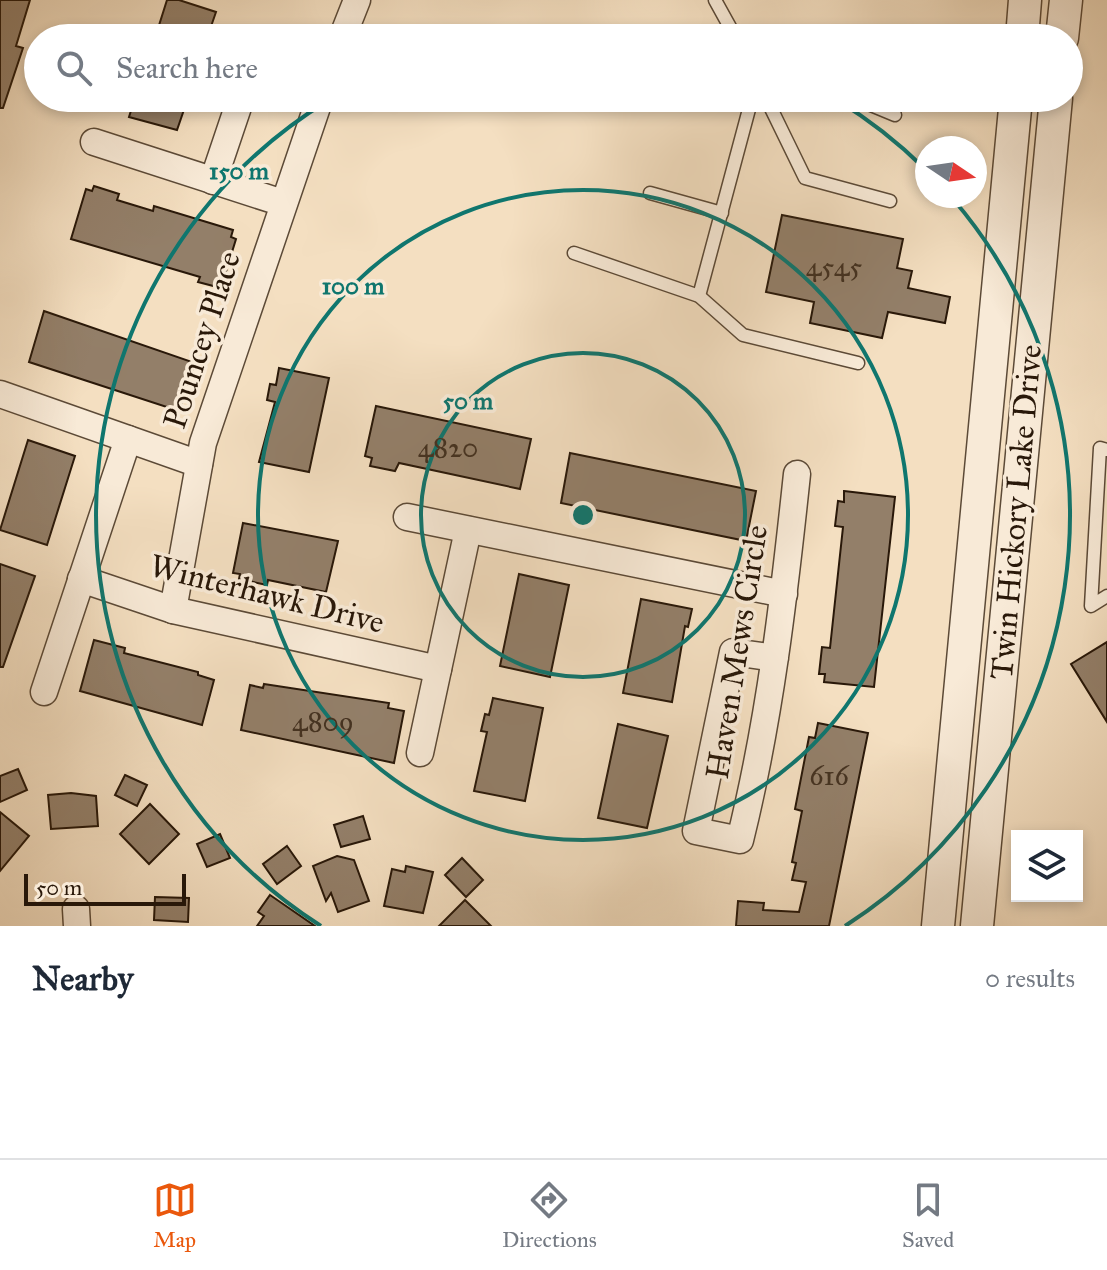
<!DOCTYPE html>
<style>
:root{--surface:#fff;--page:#f6f6f7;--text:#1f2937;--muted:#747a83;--line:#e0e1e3;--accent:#ea580c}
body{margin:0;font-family:"IM FELL Great Primer",serif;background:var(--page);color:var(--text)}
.controls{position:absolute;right:24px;bottom:24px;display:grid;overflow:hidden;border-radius:0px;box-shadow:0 4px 12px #0003}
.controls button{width:72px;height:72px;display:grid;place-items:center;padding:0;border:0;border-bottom:2px solid var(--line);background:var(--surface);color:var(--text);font:40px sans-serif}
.compass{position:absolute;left:915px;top:136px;width:72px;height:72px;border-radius:50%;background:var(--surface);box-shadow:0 4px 12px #0003;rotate:103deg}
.scale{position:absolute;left:24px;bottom:20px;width:162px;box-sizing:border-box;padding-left:8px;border:4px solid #291809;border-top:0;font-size:22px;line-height:28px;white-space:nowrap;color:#291809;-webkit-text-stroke:6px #f8ead7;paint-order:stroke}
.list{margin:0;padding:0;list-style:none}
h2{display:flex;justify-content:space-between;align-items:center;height:104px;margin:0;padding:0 32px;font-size:34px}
h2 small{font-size:26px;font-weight:400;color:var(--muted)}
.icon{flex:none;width:44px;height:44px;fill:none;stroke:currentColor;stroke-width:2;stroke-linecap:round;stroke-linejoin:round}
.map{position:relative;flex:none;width:1107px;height:926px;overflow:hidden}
.search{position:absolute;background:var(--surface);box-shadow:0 4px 12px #0003;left:24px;right:24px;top:24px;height:88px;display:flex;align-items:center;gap:20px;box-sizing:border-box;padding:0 28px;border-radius:44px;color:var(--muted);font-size:30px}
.sheet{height:232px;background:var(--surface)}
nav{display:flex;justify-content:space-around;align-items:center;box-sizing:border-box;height:112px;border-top:2px solid var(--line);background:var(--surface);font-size:22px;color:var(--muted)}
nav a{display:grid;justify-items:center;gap:4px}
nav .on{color:var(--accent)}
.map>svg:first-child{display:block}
.building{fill:#937f69;stroke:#291809;stroke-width:2}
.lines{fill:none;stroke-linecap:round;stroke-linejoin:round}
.service-casing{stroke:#5c4a37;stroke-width:15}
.minor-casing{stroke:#5c4a37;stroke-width:29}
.tertiary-casing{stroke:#5c4a37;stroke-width:35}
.service{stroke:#f8ead7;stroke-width:12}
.minor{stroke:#f8ead7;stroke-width:26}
.tertiary{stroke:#f8ead7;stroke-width:32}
.ring{fill:none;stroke:#0f766e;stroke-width:4}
.labels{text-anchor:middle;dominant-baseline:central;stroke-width:7;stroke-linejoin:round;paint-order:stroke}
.number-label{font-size:28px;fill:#443221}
.street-label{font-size:32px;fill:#291809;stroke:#f8ead7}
.centre{fill:#0f766e;stroke:#f8ead7;stroke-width:4}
.ring-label{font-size:24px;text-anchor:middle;font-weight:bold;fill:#0f766e;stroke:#f8ead7;stroke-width:7;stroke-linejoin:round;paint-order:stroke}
</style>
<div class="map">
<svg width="1107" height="926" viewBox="0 0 1107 926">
<rect width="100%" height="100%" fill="#f4dfc1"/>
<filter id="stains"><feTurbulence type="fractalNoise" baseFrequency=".0025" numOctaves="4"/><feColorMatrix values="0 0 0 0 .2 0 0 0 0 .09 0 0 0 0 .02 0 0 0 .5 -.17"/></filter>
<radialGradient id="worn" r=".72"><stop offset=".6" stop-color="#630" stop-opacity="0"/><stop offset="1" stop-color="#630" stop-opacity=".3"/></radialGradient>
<g class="building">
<path d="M0,0H30L16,46L23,48L3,108H0Z"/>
<path d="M167,0H179L216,12L207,38H155Z"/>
<path d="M135,98H188L177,130L129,117Z"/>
<path d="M94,186L119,194L117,200L153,211L154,206L233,230L231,237L236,239L221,288L198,282L200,277L71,239L86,189L92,191Z"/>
<path d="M782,215L903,239L897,268L912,271L908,288L950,297L945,323L888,312L882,338L810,323L814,302L766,292Z"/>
<path d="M44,311L195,363L179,411L29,362Z"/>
<path d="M279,368L329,378L309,472L259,462L275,402L267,400L270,384L276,385Z"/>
<path d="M376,406L531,439L520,489L399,463L395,471L370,466L372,458L365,456Z"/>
<path d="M28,440L75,456L47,545L0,530Z"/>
<path d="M570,453L756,491L746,541L561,503Z"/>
<path d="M844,491L895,497L874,687L824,682L825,674H819L822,647L830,648L843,527L835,526L838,501L844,502Z"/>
<path d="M243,523L338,541L326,592L268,580L267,585L239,579L240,574L233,573Z"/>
<path d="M0,564L35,576L3,667H0Z"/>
<path d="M519,574L569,585L550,677L500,666Z"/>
<path d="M641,599L692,609L688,627L685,626L672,702L623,693Z"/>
<path d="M94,640L125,648L124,653L198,672V675L214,680L202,725L80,691Z"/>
<path d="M1107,642V722L1071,664Z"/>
<path d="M264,684L389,703L388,708L404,711L394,763L241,730L250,685L263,688Z"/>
<path d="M493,698L543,708L525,801L474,791L487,732L481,731L485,714L489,715Z"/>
<path d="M818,723L868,733L829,926H736L738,901L764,903L763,910L799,912L806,882L792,880L796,863L792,862L802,811L795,809L809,737L815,738Z"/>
<path d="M618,724L668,736L647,828L598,818Z"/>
<path d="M18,769L27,790L0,802V776Z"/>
<path d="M125,775L147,785L137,806L115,795Z"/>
<path d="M71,793L96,796L98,826L51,829L48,795Z"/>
<path d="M150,804L179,834L149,864L120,834Z"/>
<path d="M0,812L29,836L0,871Z"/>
<path d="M363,816L370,839L341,847L334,825Z"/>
<path d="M220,834L230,858L207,867L197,844Z"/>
<path d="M287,846L301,866L277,884L263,864Z"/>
<path d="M337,856L354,860L369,901L338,912L331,893L326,901L313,866Z"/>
<path d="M462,858L483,880L466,897L445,875Z"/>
<path d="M406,866L433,872L423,913L384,906L392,869L405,872Z"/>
<path d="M270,895L315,926H257L264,916L258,912Z"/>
<path d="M155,897L189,898L188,922L154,920Z"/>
<path d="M465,900L491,926H439Z"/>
</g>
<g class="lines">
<g class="service-casing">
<g id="service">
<path d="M715,0L736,38"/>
<path d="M766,98L805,178L890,201"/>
<path d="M854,98L895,115"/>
<path d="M650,193L722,213"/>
<path d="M574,253L699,296L743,335L858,363"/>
<path d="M699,296L752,98"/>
<path d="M1107,450L1100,448L1091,606L1107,596"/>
</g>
</g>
<g class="minor-casing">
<g id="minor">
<path d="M342,38L357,0"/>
<path d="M94,142L283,203"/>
<path d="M213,181L241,98"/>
<path d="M0,394L199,464"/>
<path d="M407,517L784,594"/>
<path d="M81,579L173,610L438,669"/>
<path d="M173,610L203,443L320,98"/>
<path d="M775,658L733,652L696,831L740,840C770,719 784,597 797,474"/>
<path d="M44,692L128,439"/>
<path d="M420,753L468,530"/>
<path d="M76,909L77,926"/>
</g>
</g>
<g class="tertiary-casing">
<g id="tertiary">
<path d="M1022,38L1025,0"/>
<path d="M1062,38L1066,0"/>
<path d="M938,926L1016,98"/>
<path d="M977,926L1056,98"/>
</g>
</g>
<use href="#service" class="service"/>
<use href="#minor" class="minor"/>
<use href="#tertiary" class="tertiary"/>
</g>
<g class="ring">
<circle cx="583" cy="515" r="162"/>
<circle cx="583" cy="515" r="325"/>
<path d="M321 926A487 487 0 0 1 329 100M486 38A487 487 0 0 1 680 38M837 100A487 487 0 0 1 924 168M953 199A487 487 0 0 1 845 926"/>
</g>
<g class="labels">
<g class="number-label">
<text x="834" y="266">4545</text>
<text x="448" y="447">4820</text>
<text x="323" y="721">4809</text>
<text x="829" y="775">616</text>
</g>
<g class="street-label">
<text transform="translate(202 340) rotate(-72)">Pouncey Place</text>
<text transform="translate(1016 512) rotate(-85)">Twin Hickory Lake Drive</text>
<text transform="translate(267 594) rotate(14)">Winterhawk Drive</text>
<text transform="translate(737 652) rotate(-81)">Haven Mews Circle</text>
</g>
</g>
<circle cx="583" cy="515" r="12" class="centre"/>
<g class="ring-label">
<text x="239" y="179">150 m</text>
<text x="353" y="294">100 m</text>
<text x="468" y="409">50 m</text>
</g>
<rect width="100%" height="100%" filter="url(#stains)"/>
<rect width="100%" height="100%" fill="url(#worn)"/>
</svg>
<div class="controls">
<button><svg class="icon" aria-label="layers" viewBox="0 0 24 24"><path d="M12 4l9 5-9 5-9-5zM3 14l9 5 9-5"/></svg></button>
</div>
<svg class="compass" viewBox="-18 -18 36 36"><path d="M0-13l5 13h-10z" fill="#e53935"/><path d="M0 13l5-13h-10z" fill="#747a83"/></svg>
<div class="scale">50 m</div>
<div class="search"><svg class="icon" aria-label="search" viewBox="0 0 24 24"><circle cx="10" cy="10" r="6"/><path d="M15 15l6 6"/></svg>Search here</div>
</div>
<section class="sheet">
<h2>Nearby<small>0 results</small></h2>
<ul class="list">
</ul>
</section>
<nav>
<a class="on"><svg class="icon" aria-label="map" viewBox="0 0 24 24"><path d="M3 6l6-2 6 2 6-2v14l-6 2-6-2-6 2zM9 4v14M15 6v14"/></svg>Map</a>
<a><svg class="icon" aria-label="directions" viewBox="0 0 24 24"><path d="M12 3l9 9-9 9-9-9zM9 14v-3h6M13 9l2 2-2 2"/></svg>Directions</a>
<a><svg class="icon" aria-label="saved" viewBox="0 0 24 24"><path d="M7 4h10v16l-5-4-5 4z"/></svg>Saved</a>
</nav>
